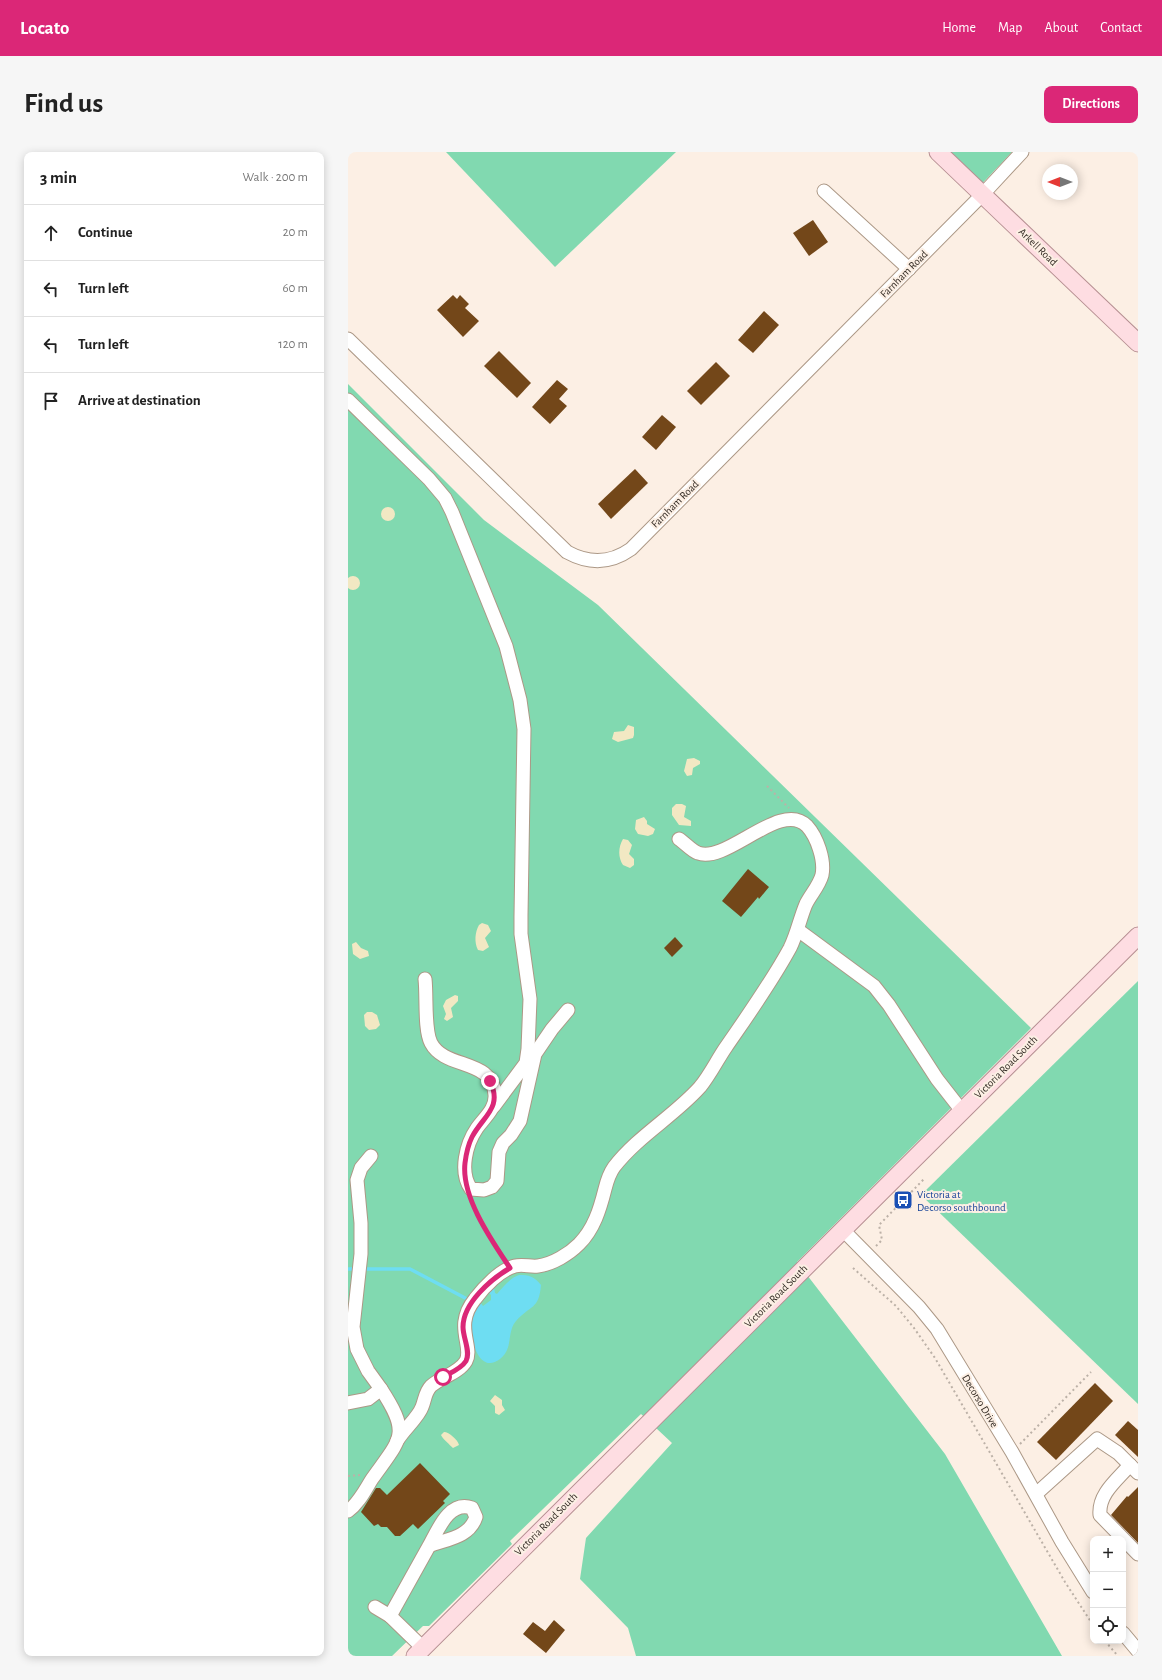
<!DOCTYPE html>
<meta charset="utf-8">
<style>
:root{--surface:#fff;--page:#f6f6f6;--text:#222;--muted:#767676;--line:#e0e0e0;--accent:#db2777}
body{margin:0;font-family:"Alegreya Sans",sans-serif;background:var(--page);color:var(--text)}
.controls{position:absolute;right:12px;bottom:12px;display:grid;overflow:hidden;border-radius:8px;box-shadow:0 2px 10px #0003}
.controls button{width:36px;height:36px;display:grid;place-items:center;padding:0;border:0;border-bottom:1px solid var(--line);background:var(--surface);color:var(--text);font:20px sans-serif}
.compass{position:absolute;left:694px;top:12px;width:36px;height:36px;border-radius:50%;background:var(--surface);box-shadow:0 2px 10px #0003;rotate:270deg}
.stop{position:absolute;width:12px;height:12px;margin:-9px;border:3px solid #db2777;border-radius:50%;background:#fff}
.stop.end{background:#db2777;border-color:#fff;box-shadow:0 1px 4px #0008}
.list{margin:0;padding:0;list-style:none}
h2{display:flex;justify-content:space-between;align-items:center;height:52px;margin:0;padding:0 16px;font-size:17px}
h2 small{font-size:13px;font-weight:400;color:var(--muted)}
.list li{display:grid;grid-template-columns:26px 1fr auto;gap:12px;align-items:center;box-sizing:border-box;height:56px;padding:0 16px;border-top:1px solid var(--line)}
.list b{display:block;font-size:15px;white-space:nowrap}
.list em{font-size:13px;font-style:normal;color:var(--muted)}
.icon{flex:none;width:22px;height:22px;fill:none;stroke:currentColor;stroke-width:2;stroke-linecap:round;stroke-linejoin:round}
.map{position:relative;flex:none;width:790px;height:1504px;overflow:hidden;border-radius:8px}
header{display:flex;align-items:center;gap:24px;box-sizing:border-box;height:56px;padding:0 20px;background:var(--accent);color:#fff}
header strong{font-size:19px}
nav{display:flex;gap:22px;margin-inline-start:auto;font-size:14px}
.intro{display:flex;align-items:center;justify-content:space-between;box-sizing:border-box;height:96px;padding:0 24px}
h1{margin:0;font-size:28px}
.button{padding:10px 18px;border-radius:8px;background:var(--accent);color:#fff;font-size:14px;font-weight:700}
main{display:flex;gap:24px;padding:0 24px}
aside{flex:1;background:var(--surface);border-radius:8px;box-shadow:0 2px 10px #0003}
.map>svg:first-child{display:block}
.green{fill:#81d9b0}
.sand{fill:#f2e8c3}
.water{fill:#6eddf2}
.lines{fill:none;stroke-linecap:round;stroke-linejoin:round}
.stream{stroke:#6eddf2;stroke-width:3.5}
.building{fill:#734719}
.minor-casing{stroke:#ac9886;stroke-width:15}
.major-casing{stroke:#b79093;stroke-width:19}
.path{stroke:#bcb1a7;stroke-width:2;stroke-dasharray:2 3;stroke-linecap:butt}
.minor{stroke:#fff;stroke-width:13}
.major{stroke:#fedde2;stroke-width:17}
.route{stroke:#db2777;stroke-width:5}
.labels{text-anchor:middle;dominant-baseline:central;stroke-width:4;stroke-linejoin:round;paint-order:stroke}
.street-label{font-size:11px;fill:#332b24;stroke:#fcefe4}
.transit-label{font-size:11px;fill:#164399;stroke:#fcefe4;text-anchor:start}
</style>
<header>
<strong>Locato</strong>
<nav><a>Home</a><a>Map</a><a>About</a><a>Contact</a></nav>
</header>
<div class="intro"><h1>Find us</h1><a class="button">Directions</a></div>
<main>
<aside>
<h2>3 min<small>Walk · 200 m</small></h2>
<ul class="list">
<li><svg class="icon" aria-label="ahead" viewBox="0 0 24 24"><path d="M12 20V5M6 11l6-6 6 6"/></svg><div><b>Continue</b></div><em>20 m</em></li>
<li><svg class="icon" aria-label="left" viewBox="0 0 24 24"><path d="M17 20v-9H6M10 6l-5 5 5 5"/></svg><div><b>Turn left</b></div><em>60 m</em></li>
<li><svg class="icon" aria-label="left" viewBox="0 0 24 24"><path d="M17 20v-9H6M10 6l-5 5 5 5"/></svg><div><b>Turn left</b></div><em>120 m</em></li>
<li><svg class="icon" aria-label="arrive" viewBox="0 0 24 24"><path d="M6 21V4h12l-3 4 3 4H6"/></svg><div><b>Arrive at destination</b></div></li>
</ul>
</aside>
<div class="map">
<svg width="790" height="1504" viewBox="0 0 790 1504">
<rect width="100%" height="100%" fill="#fcefe4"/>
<g class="green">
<path d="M98,0H328L207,115Z"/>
<path d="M590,0H664L628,38Z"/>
<path d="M0,232L136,368L250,453L683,876L449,1110L597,1302L714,1504H288L280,1476L232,1427L238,1386L324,1291L293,1262L162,1389L164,1392L81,1474H75L44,1504H0Z"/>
<path d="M790,829V1252L573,1043Z"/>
</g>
<g class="sand">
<circle cx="40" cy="362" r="7"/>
<circle cx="5" cy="431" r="7"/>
<path d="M280,573L286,575V583L285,586L270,590L264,587L266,580L276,579Z"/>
<path d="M346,606L352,609V612L345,616L344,623L339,624L336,619L339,607Z"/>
<path d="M328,652H334L338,654L336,665L343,669V674L331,673L324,663V656Z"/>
<path d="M296,665L299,669V672L307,677L305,682L300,684L290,682L287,677L288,668Z"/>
<path d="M275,687L280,688L284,693L281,702L286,707V713L282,716L275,713C270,706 270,695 275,687Z"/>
<path d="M134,771L140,773L143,779L137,786L141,795L135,799L130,798C126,790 127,780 131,773Z"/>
<path d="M8,790L13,796L20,799L21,804L12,807L5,802L4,792Z"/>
<path d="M107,843L110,844V849L103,856L105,865L99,869L96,867L98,862L95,854L98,848Z"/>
<path d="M19,860H24L29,863L32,873L28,877L21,878L17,874L16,863Z"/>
<path d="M147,1243L154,1248V1253L157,1258L151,1263L147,1261V1254L142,1249Z"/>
<path d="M96,1280C101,1280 110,1288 111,1293L105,1296C102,1293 94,1286 93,1283Z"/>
</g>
<path class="water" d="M171,1123C181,1123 186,1124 193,1133C191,1158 182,1153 168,1169C158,1181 166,1196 152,1207C130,1224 121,1183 123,1169C124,1163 128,1155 132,1150L135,1154L143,1148V1143L141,1141L146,1136L147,1141L149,1142C155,1135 162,1126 171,1123Z"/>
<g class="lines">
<path class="stream" d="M0,1117H62L119,1147"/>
</g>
<g class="building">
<path d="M465,68L480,90L461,104L445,81Z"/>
<path d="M105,143L109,147L112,143L121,152L117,156L131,169L115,185L89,158Z"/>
<path d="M416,159L431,173L405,201L390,188Z"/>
<path d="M151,199L183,231L169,246L136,214Z"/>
<path d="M368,210L382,224L353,253L339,239Z"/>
<path d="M209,228L220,237L211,247L219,254L202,272L184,255Z"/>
<path d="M314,263L328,275L308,298L294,285Z"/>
<path d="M287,317L300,331L263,367L250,352Z"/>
<path d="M400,717L421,735L411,747L410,745L393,765L374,749Z"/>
<path d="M327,785L335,794L324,805L316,796Z"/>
<path d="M747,1231L765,1249L708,1308L689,1290Z"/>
<path d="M780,1269L790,1278V1305L767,1283Z"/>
<path d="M72,1311L102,1342L95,1349L97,1351L70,1377L65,1372L52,1384H47L39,1375H33L30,1372L26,1374L13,1360L28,1336H32L39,1343Z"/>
<path d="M790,1335V1391L763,1363L779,1344L780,1345Z"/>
<path d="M206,1468L217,1478L198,1501L175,1482L185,1470L197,1479Z"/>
</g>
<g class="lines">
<g class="minor-casing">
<g id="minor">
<path d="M476,39L561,117"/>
<path d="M0,187L219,400C241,412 262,412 283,397L635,42L674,0"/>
<path d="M0,248L81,327L97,346L104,360L158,494L172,548L176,577L173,764V782L182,847L180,897L178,911L146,954"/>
<path d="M450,778L526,834L541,853L589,927L614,959"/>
<path d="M77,827C79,844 76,878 83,891C97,918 145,906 147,943C148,957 136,966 129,976C118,992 111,1020 123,1037L136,1038L144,1035L149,1029L151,1000L155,991L163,983L172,969L187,902L204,877L220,858"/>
<path d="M494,1077L571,1155L589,1177L664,1300L714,1390L745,1440"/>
<path d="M0,1251L20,1247L33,1237L20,1219L9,1197L5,1175L13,1102V1071L9,1028L13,1016L23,1004"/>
<path d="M49,1289C56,1277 70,1266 74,1255C77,1248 77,1240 83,1234C93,1225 111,1221 118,1209C126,1194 105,1174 127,1147C136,1135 152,1118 167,1114C175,1112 182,1115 190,1114C205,1112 221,1102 231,1092C246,1077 252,1057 257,1037C259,1029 261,1022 266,1015C290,984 326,964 352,935C362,923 369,908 378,895C400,863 423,831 442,796C449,782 452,766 458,752C463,742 471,734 474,723C477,708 469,685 459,674C433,647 379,712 350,701C344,699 337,691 331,687"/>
<path d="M782,1313C769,1328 750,1342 752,1363L790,1402"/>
<path d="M688,1342L749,1287L770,1301L790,1321"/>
<path d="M0,1359C11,1351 17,1338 24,1327C53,1286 63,1283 33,1237"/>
<path d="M27,1455L42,1464L75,1496"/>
<path d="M42,1464L81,1394C98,1387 121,1386 128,1365L124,1356C101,1348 90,1378 81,1394"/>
<path d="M775,1481L790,1499"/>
</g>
</g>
<g class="major-casing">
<g id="major">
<path d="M590,0L790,191"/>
<path d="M67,1504L790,784"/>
</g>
</g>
<g class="path">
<path d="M419,634L441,656"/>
<path d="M124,1049L155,1105"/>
<path d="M528,1094L534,1088L531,1073L577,1026"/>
<path d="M505,1116L548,1154L566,1176L587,1206L717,1430L745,1473"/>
<path d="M672,1292L743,1220"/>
<path d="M0,1324L13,1323"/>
<path d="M757,1489L770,1504"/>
</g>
<use href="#minor" class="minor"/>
<use href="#major" class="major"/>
</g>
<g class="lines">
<path class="route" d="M95,1225C102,1221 113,1217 118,1209C123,1200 115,1186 115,1175C115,1151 143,1127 162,1116C144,1089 113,1045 117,1011C118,1003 120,993 124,985C135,964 155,956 142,929"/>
</g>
<defs>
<g id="bus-square" transform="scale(1)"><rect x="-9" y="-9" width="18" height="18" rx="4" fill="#1a4fb4" stroke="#fcefe4"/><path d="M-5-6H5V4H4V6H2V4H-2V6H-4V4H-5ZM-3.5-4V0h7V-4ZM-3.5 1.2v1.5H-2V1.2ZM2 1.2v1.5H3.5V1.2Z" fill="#fff"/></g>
</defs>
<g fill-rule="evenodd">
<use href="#bus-square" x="555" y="1048"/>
</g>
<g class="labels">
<g class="street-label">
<text transform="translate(690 95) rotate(44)">Arkell Road</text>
<text transform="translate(556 122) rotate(-45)">Farnham Road</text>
<text transform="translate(327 352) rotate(-45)">Farnham Road</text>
<text transform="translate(658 915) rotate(-45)">Victoria Road South</text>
<text transform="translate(428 1144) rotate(-45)">Victoria Road South</text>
<text transform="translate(632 1249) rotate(59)">Decorso Drive</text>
<text transform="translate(198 1372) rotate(-45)">Victoria Road South</text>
</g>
<g class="transit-label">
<text x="569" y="1042">Victoria at<tspan x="569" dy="13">Decorso southbound</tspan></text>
</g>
</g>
</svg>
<div class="controls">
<button>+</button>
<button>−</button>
<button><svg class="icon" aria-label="locate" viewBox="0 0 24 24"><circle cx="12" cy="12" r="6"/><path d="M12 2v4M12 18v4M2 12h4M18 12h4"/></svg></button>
</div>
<svg class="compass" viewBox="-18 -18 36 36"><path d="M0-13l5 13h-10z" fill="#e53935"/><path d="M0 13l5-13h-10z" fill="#767676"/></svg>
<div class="stop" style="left:95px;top:1225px"></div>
<div class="stop end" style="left:142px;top:929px"></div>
</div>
</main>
